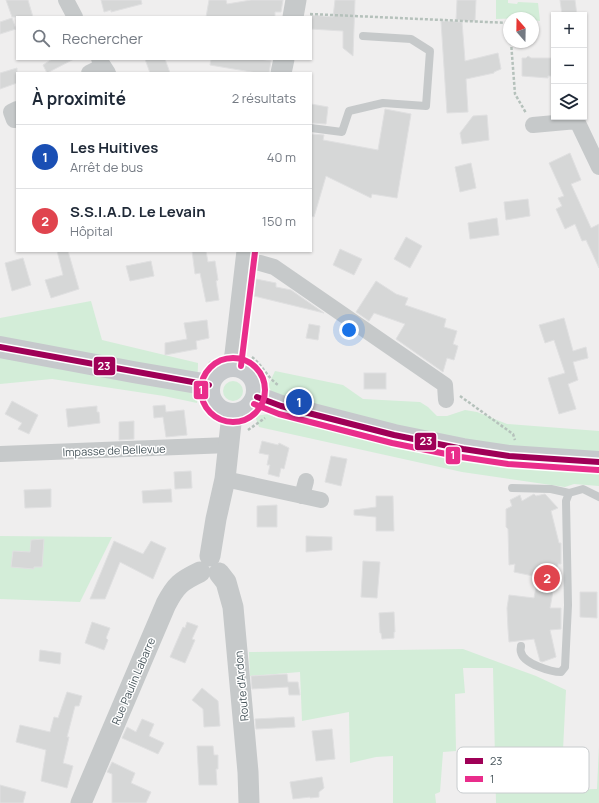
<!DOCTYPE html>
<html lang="fr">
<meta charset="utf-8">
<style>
:root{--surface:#fff;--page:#f2f2f3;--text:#1f2937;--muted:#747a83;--line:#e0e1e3;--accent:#111827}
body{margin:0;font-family:Manrope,sans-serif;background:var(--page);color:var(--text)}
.controls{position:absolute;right:12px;top:12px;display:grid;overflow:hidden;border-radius:0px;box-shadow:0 1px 3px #0004}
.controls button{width:36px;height:36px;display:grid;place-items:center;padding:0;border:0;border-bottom:1px solid var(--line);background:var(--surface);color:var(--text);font:20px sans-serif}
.compass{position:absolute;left:503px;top:12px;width:36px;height:36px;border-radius:50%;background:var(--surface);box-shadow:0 1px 3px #0004;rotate:340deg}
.you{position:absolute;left:349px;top:330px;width:14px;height:14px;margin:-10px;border:3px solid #fff;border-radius:50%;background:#1a73e8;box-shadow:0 0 0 6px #1a73e833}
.badge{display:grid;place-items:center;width:26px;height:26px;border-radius:50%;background:var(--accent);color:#fff;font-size:13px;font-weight:700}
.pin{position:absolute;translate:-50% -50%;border:2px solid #fff;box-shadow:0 1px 4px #0006}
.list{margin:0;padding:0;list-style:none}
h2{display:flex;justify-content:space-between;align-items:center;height:52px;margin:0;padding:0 16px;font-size:17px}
h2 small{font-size:13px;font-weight:400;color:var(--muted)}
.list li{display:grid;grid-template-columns:26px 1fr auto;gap:12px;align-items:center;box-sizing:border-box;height:64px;padding:0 16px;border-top:1px solid var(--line)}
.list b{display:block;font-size:15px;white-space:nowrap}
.list p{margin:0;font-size:13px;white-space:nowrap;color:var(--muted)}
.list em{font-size:13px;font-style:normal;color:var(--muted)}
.icon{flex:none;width:22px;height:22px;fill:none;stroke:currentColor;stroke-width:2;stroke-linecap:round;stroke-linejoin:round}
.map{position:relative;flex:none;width:599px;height:803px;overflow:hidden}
.search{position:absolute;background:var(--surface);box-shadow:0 1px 3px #0004;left:16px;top:16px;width:296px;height:44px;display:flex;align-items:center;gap:10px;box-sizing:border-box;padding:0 14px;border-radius:0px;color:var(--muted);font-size:15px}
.panel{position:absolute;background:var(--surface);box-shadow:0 1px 3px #0004;left:16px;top:72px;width:296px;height:180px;border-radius:0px}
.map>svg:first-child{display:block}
.green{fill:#d3edd8}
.building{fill:#d6d7d7;stroke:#e0e0e1}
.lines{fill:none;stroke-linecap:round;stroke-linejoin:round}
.path{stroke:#b5c1bb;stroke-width:2.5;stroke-dasharray:3 2;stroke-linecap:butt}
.service{stroke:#c6c9ca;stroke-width:8}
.minor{stroke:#c6c9ca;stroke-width:16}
.tertiary{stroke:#c6c9ca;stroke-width:21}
.secondary{stroke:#c6c9cc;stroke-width:22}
.bus-1-casing{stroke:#fff;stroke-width:9}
.bus-2-casing{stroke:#fff;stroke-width:9}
.bus-1{stroke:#9f0057;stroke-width:6}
.bus-2{stroke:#e92d8b;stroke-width:6}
.labels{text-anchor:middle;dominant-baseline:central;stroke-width:3;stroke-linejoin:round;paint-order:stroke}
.street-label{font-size:11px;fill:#46545a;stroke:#fff}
.key{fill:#fff;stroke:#c8ccce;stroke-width:1}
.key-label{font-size:11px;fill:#46545a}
.line-badge{stroke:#fff;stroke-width:1.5}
.badge-label{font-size:11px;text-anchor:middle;font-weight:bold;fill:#fff}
</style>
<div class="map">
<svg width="599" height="803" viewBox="0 0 599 803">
<rect width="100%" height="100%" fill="#efeeee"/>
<g class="green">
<path d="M496,0H508V3L517,4L518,2L538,3L540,21L533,20V18L496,19Z"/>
<path d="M91,301L102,340L198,363L197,403L164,396L52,379L0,384V318Z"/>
<path d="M275,371L343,385L363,399L420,402L428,407L437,416H447L465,410L477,412L507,424L599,431V456L491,448L274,395L268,386Z"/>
<circle cx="233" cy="391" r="10"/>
<path d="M275,413L599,470V486L574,484L565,487L462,472L259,427L255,416Z"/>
<path d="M0,536L112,537L80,602L0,599Z"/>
<path d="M463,649L536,676L566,690L561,790L597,789L599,746V803H496L493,668H463L465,693L455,694L456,751L443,752L440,792L435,794L436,803H393V756L376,757L350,763L349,712L302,721L300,672L250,676L249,652Z"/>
</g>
<g class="building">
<path d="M6,0H28L33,17H12Z"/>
<path d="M101,0H141L142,4L111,12V10L104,12Z"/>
<path d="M209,0H226L227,4L251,0H283L281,12H275V17H206Z"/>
<path d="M335,0H355L353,56L343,48V31L311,29V15L333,17Z"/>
<path d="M457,0H476L475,21L456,20Z"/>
<path d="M560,0H575L577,15H562Z"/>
<path d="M12,18L16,29L0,34V22Z"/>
<path d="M441,21L462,22L465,61L498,53L501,69L494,72V73L466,79L468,112L447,113Z"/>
<path d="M528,56L531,58H554V76H548V78L522,76V58H526Z"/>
<path d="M52,59H74L47,73L43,65Z"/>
<path d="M145,59H165L170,73H150Z"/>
<path d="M211,59H260L271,61L269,73H257L210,65Z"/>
<path d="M17,68V83L0,89V73Z"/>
<path d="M311,104L328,107L326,124L311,123Z"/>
<path d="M385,109L411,114L397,198L372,194L371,198L326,176L314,217L311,216V134L324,135L323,140L378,150Z"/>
<path d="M487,115L489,140L462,144L460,133L473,116Z"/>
<path d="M570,153L581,180L571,184L591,228L599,224V268L586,240L582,241L575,224L565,229L556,209L562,206L558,198L564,196L549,163Z"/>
<path d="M471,163L476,188L460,192L455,167Z"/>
<path d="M528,199L530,216L506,220L504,202Z"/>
<path d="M497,218L499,235L470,239L468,223Z"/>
<path d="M406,237L422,246L410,268L394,259Z"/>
<path d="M340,249L362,259L354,275L333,265Z"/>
<path d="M57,251H68L79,289L51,298L45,280L63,275Z"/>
<path d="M192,251H206L208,262L215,261L218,280L216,281L219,300L206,302L200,273L195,274Z"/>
<path d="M23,258L31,285L12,291L5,263Z"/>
<path d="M151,261L154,276L130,281L126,266Z"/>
<path d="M256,279L276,283V287L291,290L324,313L254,296Z"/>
<path d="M376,281L396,294L408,298L405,305L446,319L444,327L457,331L453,344L458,346L454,360L447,358L443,372L396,339L405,324L374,313L369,321L356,312Z"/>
<path d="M564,318L573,351L586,347L588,358L573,362L578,380L568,384L576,409L559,414L548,378L565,373L554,340L545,343L539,325Z"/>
<path d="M207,320L209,338L196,341L197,349L165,355V343L187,339L184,323Z"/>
<path d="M309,324L320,326L318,340L306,338Z"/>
<rect x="364" y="373" width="22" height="16"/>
<path d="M12,401L38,415L29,434L18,429L22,423L5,414Z"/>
<path d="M165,405L166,412L184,410L187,435L166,437L163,417L154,418L153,406Z"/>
<path d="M97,406V412H99L100,423L68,427L66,409Z"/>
<path d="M134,421V439L119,440V422Z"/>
<path d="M262,441L278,445L279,443L289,448L284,469L281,468L279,477L268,474L270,465H267L269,455L259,453Z"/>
<path d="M331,456L347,459L341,486L325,482Z"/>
<path d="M191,471L192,488L175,489L174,472Z"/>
<path d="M51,489V507L25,508L24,490Z"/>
<path d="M171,489L172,502L143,503L142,491Z"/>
<path d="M534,494L536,496L545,494L558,508L551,511L559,543H561V564H558L550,608H561V629L550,630L556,657L542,662L540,661L534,639L509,642L508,629L507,608L509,595L534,598L538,577L514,572L515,564L509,565L508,529L506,527V509L512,506L510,500L520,495L522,501Z"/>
<path d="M376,496H393L394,531H376V517L354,515V510L376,507Z"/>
<path d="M277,505V527H257V506Z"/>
<path d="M306,536L332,537V550L306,552Z"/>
<path d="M44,539L42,567H34V569L11,567L13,551L30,552L31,540Z"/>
<path d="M114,541L143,554L151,541L166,548L153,579L120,562L105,599H90Z"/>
<path d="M363,561L380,562L377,598L361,597Z"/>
<path d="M580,592H597V618L580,617Z"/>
<path d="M394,612L395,632H394V638L382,639L381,633H380L379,613Z"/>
<path d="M92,622L110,628L106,638L108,640L104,650L85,643Z"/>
<path d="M187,622L198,626L192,639L195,640L185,663L170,657L183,627L185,628Z"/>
<path d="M40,650L61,653L60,664L39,661Z"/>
<path d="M287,674L288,682H298L300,695H289L288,687L252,689L251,676Z"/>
<path d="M202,688L218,701L220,726L204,727L203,709L192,700Z"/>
<path d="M67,692L82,696L79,706H75L67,737H69L63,763L73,766L67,788L41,781L46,750L16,742L20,725L50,732L54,717L58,718Z"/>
<path d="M294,717L295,727L256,729L255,719Z"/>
<path d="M142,719L154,724L149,736L164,743L158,754L122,738L127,727L136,732Z"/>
<path d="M332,729L335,759L316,761L312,731Z"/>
<path d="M197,746H213L214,755H218V769H216L217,785H199Z"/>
<path d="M112,762L135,773L131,783L151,792L146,803H112V774L107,772Z"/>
<path d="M322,777L324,788L319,792V797L310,798V797L293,799L290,782Z"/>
<path d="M0,785L26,792L23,803H0Z"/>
</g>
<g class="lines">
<g class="path">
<path d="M310,14L509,23"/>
<path d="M511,42L515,94L526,113"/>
<path d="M252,357C262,365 268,378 278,385"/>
<path d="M206,368L211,362L216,360"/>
<path d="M460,396L513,434L515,440"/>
<path d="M203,402L214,418"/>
<path d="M248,430L265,418"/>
</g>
<g class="service">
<path d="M311,128L342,132L349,111L383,103L426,106L430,51L411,39L363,36"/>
<path d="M512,488L551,489L569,493L566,501L568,605L565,667L561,672C552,672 523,664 521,652C520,650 521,648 521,646"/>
<path d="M569,493L583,489L599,497"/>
</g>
<g class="minor">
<path d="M66,0L75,17"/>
<path d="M99,59L108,73"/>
<path d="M89,73L103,66"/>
<path d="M14,120L11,112L17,109"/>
<path d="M533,125L577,121L599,167"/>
<path d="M246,262L260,263L274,267L445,385L446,400"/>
<path d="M0,454L229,445"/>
<path d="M225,479L321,500"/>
<path d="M302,496L306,481"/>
</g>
<g class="tertiary">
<path d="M293,17L296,0"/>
<path d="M281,73L284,59"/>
<path d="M233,365L235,354L247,251"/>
<path d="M210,556L216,519L225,479L232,414"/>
<path d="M219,573L226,582L233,607L248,772L249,803"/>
<path d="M81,803L166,604C176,585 181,581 200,572"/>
</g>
<g class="secondary">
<path d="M0,347L133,372L209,385"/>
<circle cx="233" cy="390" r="24"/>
<path d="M257,397L281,406L394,435L463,449L509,456L599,462"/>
</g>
<g class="bus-1-casing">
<g id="bus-1">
<path d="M0,347L209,385"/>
<path d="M257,397L281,406L394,435L463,449L509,456L599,462"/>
</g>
</g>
<g class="bus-2-casing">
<g id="bus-2">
<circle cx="233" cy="390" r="32"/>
<path d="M241,366L255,252"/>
<path d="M254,404L279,414L392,443L461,457L508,464L598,470"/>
</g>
</g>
<use href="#bus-1" class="bus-1"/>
<use href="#bus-2" class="bus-2"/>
</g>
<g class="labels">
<g class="street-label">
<text transform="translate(114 450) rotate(-2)">Impasse de Bellevue</text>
<text transform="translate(133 681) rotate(-67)">Rue Paulin Labarre</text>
<text transform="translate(241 686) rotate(-95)">Route d'Ardon</text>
</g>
</g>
<rect x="457" y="747" width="132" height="46" rx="6" class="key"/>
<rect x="465" y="758" width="18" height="6" fill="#9f0057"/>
<rect x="465" y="776" width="18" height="6" fill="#e92d8b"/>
<g class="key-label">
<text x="490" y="765">23</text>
<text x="490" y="783">1</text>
</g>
<g class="line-badge">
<rect x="93" y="356" width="23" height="20" rx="4" fill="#9f0057"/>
<rect x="193" y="380" width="16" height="20" rx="4" fill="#e92d8b"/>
<rect x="414" y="432" width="23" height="19" rx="4" fill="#9f0057"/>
<rect x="445" y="446" width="16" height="19" rx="4" fill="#e92d8b"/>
</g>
<g class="badge-label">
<text x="104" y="370">23</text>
<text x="201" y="394">1</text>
<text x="426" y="445">23</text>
<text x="453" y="459">1</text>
</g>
</svg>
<div class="controls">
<button>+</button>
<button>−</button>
<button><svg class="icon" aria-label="layers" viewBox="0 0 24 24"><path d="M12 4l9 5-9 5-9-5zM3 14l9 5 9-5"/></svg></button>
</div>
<svg class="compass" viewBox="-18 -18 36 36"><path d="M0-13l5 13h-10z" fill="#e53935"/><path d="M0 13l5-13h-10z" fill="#747a83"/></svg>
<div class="you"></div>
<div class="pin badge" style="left:299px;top:402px;background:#1a4fb4">1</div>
<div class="pin badge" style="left:547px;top:578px;background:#e0444e">2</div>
<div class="search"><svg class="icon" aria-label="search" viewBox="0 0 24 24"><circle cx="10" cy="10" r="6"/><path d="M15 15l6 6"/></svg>Rechercher</div>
<section class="panel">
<h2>À proximité<small>2 résultats</small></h2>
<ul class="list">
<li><span class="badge" style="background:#1a4fb4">1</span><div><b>Les Huitives</b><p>Arrêt de bus</p></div><em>40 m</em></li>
<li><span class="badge" style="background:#e0444e">2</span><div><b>S.S.I.A.D. Le Levain</b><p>Hôpital</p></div><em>150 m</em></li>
</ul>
</section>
</div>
